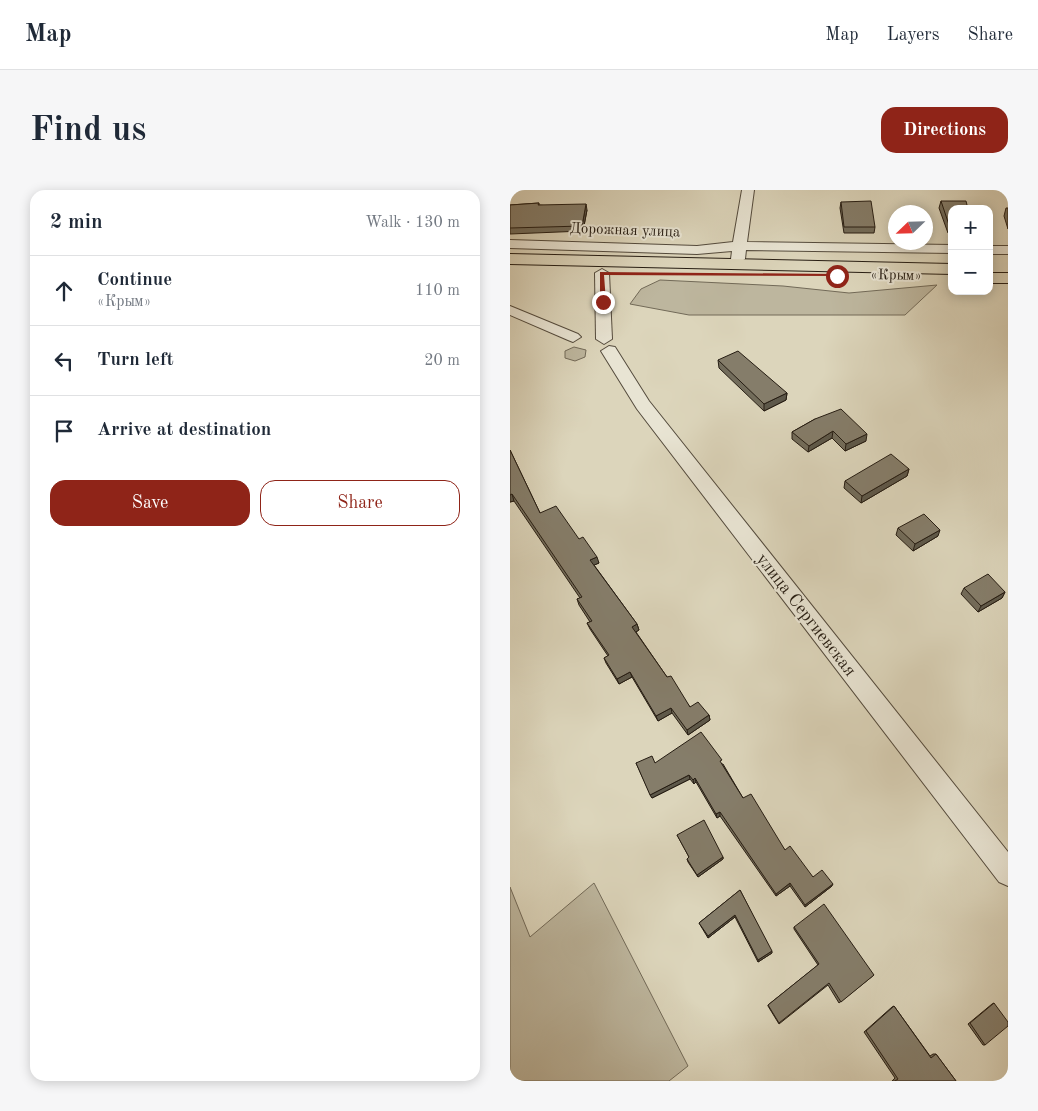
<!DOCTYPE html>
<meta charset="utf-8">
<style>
:root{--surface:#fff;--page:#f6f6f7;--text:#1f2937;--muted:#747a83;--line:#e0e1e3;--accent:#8f2418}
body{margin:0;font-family:"Old Standard TT",serif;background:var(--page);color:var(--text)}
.controls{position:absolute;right:15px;top:15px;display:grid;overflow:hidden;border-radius:10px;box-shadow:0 2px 12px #0003}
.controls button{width:45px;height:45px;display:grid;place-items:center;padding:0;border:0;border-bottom:1px solid var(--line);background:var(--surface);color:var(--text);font:25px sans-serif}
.compass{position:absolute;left:378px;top:15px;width:45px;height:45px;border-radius:50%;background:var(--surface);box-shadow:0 2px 12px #0003;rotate:247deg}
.stop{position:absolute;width:15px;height:15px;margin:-11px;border:4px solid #8f2418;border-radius:50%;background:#fff}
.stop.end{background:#8f2418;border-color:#fff;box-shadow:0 1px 5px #0008}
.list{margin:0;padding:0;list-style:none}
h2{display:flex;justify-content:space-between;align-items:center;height:65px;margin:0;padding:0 20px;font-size:21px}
h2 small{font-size:16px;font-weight:400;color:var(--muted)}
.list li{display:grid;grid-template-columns:32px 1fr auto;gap:15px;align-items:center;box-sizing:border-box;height:70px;padding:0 20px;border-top:1px solid var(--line)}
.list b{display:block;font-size:19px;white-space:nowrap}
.list p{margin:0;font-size:16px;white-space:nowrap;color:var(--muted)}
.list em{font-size:16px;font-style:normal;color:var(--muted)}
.actions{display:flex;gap:10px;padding:15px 20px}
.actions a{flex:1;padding:11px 0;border:1px solid var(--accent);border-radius:15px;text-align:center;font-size:18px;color:var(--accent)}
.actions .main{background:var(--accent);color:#fff}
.icon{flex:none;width:28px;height:28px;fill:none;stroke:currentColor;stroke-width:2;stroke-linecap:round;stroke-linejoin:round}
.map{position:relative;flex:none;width:498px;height:891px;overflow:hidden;border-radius:15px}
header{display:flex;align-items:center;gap:30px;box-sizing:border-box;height:70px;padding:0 25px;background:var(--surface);border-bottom:1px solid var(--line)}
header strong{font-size:24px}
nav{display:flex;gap:28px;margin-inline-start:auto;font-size:18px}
.intro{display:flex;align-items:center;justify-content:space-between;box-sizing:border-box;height:120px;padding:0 30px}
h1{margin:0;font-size:35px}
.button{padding:12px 22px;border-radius:15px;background:var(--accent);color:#fff;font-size:18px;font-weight:700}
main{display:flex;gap:30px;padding:0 30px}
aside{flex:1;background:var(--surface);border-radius:15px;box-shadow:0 2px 12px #0003}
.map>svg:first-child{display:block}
.green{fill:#bdb69e;stroke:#726a58}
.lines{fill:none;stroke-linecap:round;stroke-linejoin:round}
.minor-casing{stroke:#544b3d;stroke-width:2}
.major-casing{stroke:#261d13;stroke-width:2}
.minor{fill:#e8e4d3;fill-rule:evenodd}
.major{fill:#dcd5bb;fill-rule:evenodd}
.wall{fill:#726c5b;stroke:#261d13}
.shaded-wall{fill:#5d584a;stroke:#261d13}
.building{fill:#857d6a;stroke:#261d13}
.route{fill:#8f2418}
.labels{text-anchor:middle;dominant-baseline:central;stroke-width:4;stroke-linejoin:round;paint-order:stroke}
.far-street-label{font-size:15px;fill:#261d13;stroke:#e8e4d3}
.street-label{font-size:18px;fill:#261d13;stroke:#e8e4d3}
</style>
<header>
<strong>Map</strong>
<nav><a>Map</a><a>Layers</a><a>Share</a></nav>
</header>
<div class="intro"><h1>Find us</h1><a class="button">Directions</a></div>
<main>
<aside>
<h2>2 min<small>Walk · 130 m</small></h2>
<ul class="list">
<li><svg class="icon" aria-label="ahead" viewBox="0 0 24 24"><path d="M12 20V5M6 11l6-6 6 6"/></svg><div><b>Continue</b><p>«Крым»</p></div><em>110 m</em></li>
<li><svg class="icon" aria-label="left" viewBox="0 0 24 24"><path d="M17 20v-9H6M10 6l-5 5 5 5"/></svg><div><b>Turn left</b></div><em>20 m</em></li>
<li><svg class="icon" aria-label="arrive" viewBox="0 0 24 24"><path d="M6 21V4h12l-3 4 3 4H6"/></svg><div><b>Arrive at destination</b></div></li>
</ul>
<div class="actions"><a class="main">Save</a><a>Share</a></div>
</aside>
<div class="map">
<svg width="498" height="891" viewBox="0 0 498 891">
<rect width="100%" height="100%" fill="#dcd5bb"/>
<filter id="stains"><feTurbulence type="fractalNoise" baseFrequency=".004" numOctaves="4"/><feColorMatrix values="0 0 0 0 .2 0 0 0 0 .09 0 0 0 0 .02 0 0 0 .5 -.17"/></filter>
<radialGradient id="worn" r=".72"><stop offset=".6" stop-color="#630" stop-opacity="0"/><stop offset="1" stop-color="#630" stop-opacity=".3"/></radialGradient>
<g class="green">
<path d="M150,90L273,96L339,103L427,95L395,125H179L120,114L131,99Z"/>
<path d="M64,157L76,160L75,167L65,171L55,168V161Z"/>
<path d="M84,693L178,876L159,891H0V697L20,747Z"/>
</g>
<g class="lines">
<g class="minor-casing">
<g id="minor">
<path d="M232,0H244L237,52L442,55V63L236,60L235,69L228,73L221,69L222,61L187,64L0,58V50L187,56L223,52Z"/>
<rect x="479" y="56" width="19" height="8"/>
<path d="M92,79L99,83L102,149L94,154L86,149L85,83Z"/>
<path d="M0,116L68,144L71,147L63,152L58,150L0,125Z"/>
<path d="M99,156L105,157L139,211L498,662V696L489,692L127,219L91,161Z"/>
</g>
</g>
<g class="major-casing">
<g id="major">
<path d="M0,64L442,74V84L0,74Z"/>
<rect x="479" y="83" width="19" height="10"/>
</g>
</g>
<use href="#minor" class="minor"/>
<use href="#major" class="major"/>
</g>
<g class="wall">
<path d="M431,11L442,19V43H438L429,18Z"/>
<path d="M331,12L365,37L364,43H334L330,18Z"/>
<path d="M29,13V15L77,20L73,41L0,44V15Z"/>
<path d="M496,18H498V39L494,26Z"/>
<path d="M208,170L277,203L276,210L254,221L209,178Z"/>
<path d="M305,229L356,251L335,261L322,248L298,262L282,249V242Z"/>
<path d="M0,260L30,323L69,349L89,373L84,375L127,434L129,440L126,442L157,487L180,517L199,525L200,530L178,545L162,523L148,531L122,487L109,494L96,473L94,468L98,466L80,439L77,433L80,432L69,415L67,409L70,408L4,311L0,312Z"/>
<path d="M399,279L397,286L351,313L334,298L335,291Z"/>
<path d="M388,338L428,346L403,361L386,345Z"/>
<path d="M454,398L495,402L492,408L468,422L451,404Z"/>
<path d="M126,573L213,574L233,608L275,660L303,687L322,696L295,717L280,696L266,706L210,626L207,628L186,592L184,594L180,589L142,608Z"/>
<path d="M167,645L213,667V669L188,687L178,672L177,669L179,667Z"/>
<path d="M230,700L262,763L248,772L225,727L198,748L189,733Z"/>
<path d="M284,737L364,785L329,813L318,795L269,834L258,816V815L308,775L284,739Z"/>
<path d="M484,813L475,855H473L458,834L482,814Z"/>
<path d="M384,816L420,866L423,864H426L446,891H382L385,888L354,842L382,817Z"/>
</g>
<g class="shaded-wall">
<path d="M76,14L77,20L73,41L72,36Z"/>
<path d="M277,203L276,210L254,221V214Z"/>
<path d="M323,241L322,248L298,262L299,256Z"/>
<path d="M357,244L356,251L335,261L336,254Z"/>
<path d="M399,279L397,286L351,313L352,306Z"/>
<path d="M2,304L4,311L0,312V305Z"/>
<path d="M430,340L428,346L403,361L405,354Z"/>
<path d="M87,367L89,373L82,376L80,370Z"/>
<path d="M495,402L492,408L468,422L471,416Z"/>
<path d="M127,434L129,440L124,443L122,437Z"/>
<path d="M120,482L122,487L109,494L107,489Z"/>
<path d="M161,518L162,523L148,531L146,526Z"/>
<path d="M199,525L200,530L178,545L177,540Z"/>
<path d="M179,585L180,589L142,608L140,605Z"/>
<path d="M185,588L186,592L184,594L183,590Z"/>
<path d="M210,622V626L207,628L206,624Z"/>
<path d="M213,667V669L188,687L187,685Z"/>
<path d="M280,693V696L266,706V704Z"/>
<path d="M323,694L322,696L295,717V715Z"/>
<path d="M225,725V727L198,748V746Z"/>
<path d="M262,761V763L248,772V770Z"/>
</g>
<g class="building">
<path d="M361,11L365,37H334L331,12Z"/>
<path d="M431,11H456L458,19H442V35H439Z"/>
<path d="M29,13L28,15L76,14L72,36L0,38V15Z"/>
<path d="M228,161L277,203L254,214L208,170Z"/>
<path d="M331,219L357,244L336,254L323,241L299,256L282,242L305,229Z"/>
<path d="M0,260L30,323L46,316L69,349L73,347L87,367L80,370L127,434L122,437L157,487L161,486L180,517L188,512L199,525L177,540L161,518L146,526L120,482L107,489L94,468L99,465L77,433L82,431L67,409L72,407L2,304L0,305Z"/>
<path d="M381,264L399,279L352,306L335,291Z"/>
<path d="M414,324L430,340L405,354L388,338Z"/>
<path d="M478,384L495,402L471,416L454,398Z"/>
<path d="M191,542L212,570L210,571L233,608L241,604L275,660L280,656L303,687L312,680L323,694L295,715L280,693L266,704L210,622L206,624L185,588L183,590L179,585L140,605L126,573L142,566L145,573Z"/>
<path d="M194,630L213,667L187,685L177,669L179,667L167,645Z"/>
<path d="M230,700L262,761L248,770L225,725L198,746L189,733Z"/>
<path d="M314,714L364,785L331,812L319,793L269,833L258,815L309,774L284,737Z"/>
<path d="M484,813L498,832V836L475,855L460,833Z"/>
<path d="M384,816L421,868L426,864L446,891H385L388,889L356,841Z"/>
</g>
<path class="route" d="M90,82L327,84L329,86L94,85L96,112L93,114L90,112Z"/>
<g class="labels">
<g class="far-street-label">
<text transform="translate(115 41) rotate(2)">Дорожная улица</text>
<text transform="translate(386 86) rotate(1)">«Крым»</text>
</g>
<g class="street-label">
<text transform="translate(296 425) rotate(52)">улица Сергиевская</text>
</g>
</g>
<rect width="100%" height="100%" filter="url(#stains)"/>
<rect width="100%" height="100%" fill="url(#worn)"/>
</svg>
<div class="controls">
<button>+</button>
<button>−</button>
</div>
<svg class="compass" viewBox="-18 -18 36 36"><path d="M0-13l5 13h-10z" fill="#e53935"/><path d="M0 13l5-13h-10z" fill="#747a83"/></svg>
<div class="stop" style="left:327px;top:86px"></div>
<div class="stop end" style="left:93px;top:112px"></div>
</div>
</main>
